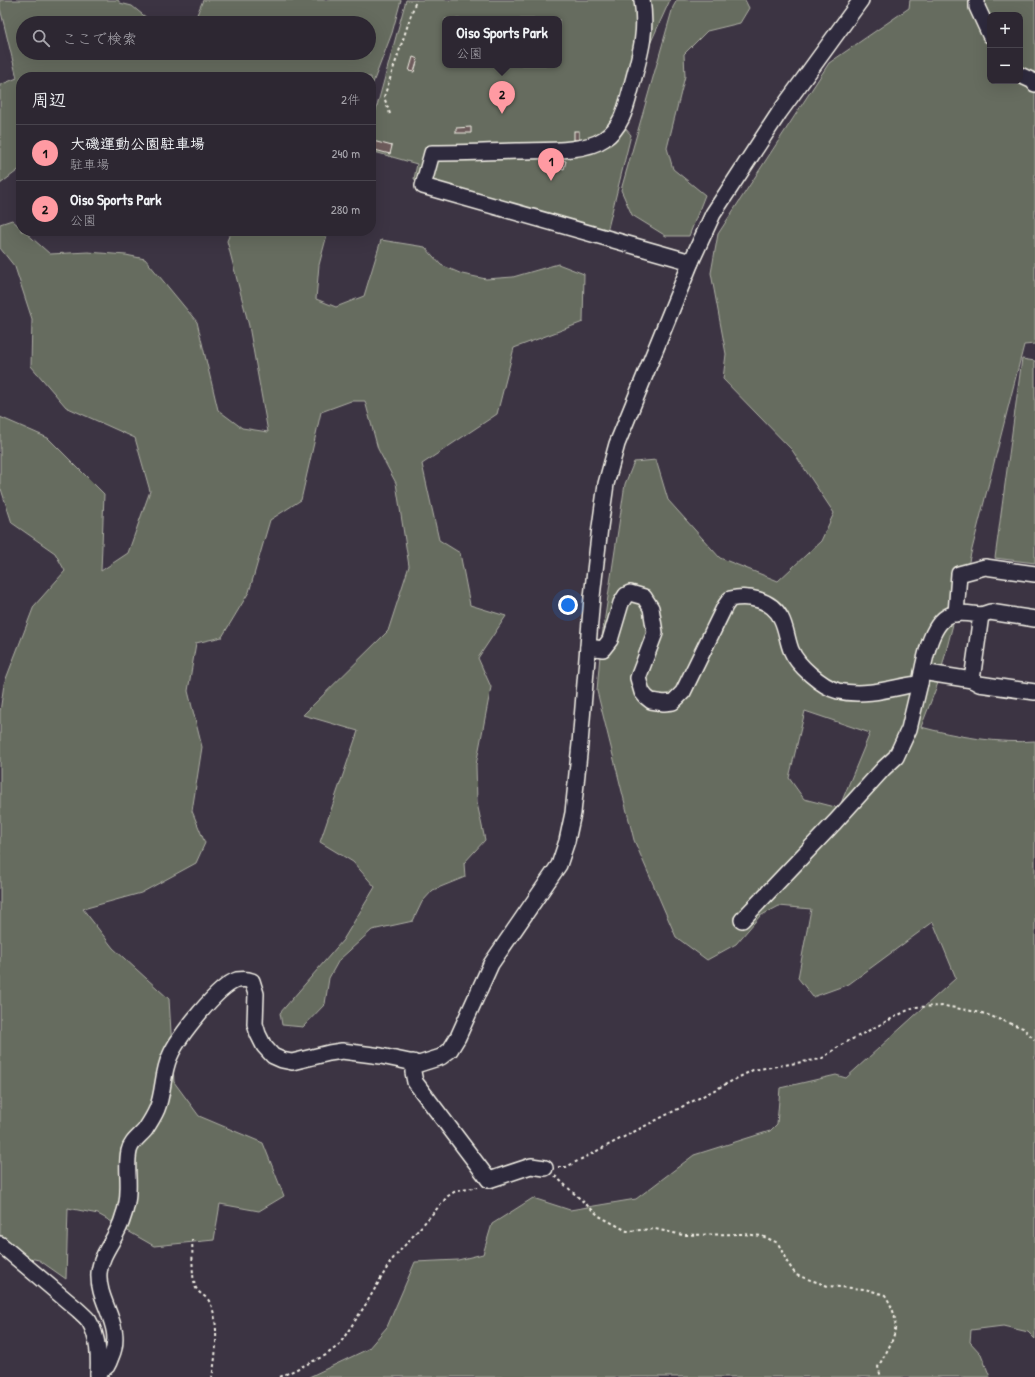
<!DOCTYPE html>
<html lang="ja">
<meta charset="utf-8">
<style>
:root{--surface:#2d2732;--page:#39333e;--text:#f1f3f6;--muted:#a7a5ac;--line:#48444d;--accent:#ff9aa2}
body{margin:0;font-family:"Patrick Hand","Klee One",sans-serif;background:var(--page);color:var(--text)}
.controls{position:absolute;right:12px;top:12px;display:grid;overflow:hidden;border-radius:8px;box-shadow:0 4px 16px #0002}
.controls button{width:36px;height:36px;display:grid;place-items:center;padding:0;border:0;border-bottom:1px solid var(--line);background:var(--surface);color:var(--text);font:20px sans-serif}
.you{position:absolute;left:568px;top:605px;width:14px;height:14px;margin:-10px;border:3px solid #fff;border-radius:50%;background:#1a73e8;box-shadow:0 0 0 6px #1a73e833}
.badge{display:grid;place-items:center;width:26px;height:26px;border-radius:50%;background:var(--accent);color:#111;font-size:13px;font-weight:700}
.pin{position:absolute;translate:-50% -33px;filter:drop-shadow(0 1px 2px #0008)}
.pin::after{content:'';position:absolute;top:21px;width:14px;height:12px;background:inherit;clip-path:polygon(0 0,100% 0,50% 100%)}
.popup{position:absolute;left:442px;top:16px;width:120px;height:52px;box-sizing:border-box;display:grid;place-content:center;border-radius:8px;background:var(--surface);filter:drop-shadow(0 1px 3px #0005);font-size:13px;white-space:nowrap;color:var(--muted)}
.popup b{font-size:15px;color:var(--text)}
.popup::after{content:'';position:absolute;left:50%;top:100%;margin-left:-8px;border:8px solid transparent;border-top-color:var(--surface)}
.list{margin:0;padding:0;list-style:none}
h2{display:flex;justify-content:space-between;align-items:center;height:52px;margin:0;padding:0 16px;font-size:17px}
h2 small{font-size:13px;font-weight:400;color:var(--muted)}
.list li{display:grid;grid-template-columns:26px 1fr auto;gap:12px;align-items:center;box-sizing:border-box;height:56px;padding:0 16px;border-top:1px solid var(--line)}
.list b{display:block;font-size:15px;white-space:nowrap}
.list p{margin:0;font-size:13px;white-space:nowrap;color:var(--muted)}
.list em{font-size:13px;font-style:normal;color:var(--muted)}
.icon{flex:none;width:22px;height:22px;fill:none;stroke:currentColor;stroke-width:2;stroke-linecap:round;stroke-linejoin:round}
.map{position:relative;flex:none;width:1035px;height:1377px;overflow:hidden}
.search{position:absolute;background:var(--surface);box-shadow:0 4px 16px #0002;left:16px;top:16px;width:360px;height:44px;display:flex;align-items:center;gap:10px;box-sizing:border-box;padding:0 14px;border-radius:22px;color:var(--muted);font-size:15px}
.panel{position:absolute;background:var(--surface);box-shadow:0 4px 16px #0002;left:16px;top:72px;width:360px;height:164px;border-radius:16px}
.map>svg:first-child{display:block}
.green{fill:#666c5f;stroke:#adaea4;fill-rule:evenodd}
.building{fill:#6e5c5b;stroke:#f4f1e8}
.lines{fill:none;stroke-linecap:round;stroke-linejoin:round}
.minor-casing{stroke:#f4f1e8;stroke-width:18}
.path{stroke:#f4f1e8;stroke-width:2;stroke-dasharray:3 3;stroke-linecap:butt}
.minor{stroke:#2f2a3d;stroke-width:15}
</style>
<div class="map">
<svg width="1035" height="1377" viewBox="0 0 1035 1377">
<rect width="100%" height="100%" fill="#3c3443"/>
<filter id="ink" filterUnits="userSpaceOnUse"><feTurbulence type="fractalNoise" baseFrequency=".025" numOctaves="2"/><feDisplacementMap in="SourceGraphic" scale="8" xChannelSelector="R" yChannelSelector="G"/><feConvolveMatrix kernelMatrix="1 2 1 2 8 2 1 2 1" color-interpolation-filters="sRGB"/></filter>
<g filter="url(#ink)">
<g class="green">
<path d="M0,0H118L120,3L132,6L153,23H23V53H369V23H187L196,17L203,0H401L392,33L371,88V77H21V168L0,184V85L17,78L0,8Z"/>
<path d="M406,0H670L650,44L625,128L631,135L607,232L414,179L417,164L371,151V144L373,134L371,133V128ZM445,19H559V65H445Z"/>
<path d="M677,0H745L749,8L740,23L707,31L684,54L685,76L667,148L673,169L705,195L689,236H666L632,215L621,190L673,7Z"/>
<path d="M910,0H1035V344L1024,345L938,683L921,727C954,736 1000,744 1035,741V1339L1028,1332L1003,1326L971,1330L970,1342L981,1354L990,1377H309L368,1349L387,1327L415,1262L458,1260L483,1254L492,1224L533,1198L570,1210L636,1199L694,1155L770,1131L777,1124L780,1088L836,1075L846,1078L956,978L933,922L849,984L813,997L798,978L811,909L779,906L760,916L736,944L707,960L676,937L634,840L597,691L601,643L625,484L634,462L656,460L668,500L720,558L778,581L821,541L834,513L792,450L723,379L726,354L711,273L718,234L829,63L909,8ZM990,15H1020V81H990ZM805,711L870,733L839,808L804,799L789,778Z"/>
<path d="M12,220L21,228V231H24L50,254L88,252L126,255L145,259L197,322L218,410L242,428L268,432L249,326L227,241L231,231H328L319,265L316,299L336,307L364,296L381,240L425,247L441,265L462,274L486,279L513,277L558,264L584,274L583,322L514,348L497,414L422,464L439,540L460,553L470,605L506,616L478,658L491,687L476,765L477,803L485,840L464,863L465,877L433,890L422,902L413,921L372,930L339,960L329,978L325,1004L303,1027L282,1025L280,1013L343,940L375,887L353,862L320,842L358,731L303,715L388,631L409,566L396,483L378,449L365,401H351L321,412L301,500L270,520L249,592L222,637L196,643L188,691L202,747L192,811L205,843L196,863L141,893L83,909L113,948L169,999L174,1082L199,1116L263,1143L284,1196L259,1211L220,1204L214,1240L154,1246L98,1214L68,1208L66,1279L39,1260L0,1252V712L4,684L34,606L65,571L55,553L12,523L1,489L0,490V417L48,438L104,494L101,571L128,553L150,491L135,438L66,407L31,366L32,319L15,267L0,248V224Z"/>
<path d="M1022,359L1035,361V563L995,558Z"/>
</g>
<g class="building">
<path d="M413,57L418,59L414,72L409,71Z"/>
<path d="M471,127V133H456V128Z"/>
<rect x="574" y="131" width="5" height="9"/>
<path d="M373,141L392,146L390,154L371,149Z"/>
<path d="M549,157L566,161L564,169L547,164Z"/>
</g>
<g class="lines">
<g class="minor-casing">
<g id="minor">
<path d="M642,0C647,31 641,51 633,81C627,102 624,126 604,139C584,153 541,150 517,151C489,152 460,153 432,153L423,186L691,262"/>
<path d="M977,0V7L990,35"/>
<path d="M1020,75L1033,81L1035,84"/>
<path d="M956,614L959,574L985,567L1035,574"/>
<path d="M981,615L990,612L1035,619"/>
<path d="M588,647L603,649L610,640L621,603L626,595L630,593L644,597L651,608L655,633L638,678L642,692L646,697L651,701L664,703L673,702L683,692L725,606L730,599C748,595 771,599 781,618C786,627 787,640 791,650C797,665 822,687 838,691C865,697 893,688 920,683C924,663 930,620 953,614C962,612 972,614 981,615L972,680L922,672"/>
<path d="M972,680L979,684L1035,692"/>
<path d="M742,920L835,822L884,768L896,757L909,729L920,683"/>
<path d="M413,1062V1072L415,1082L489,1180L531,1166L545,1168"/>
<path d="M0,1244L78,1310C81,1313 86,1317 89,1321C99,1338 99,1358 98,1377"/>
<path d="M98,1373C101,1371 105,1368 107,1366C109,1363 110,1360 111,1357C125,1326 97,1303 99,1273C101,1252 118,1237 123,1217C126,1209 128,1199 128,1191C129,1177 126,1165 129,1151C131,1142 139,1137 145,1130C149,1124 154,1116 157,1109C164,1092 162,1073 170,1056C178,1037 218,986 237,980C243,979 247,979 252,981L256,994L255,1024L258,1034L264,1046L273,1056L282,1060L292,1062L329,1053L342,1051L381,1056L419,1064L441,1057L450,1050L458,1037L491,964L559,865L567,841L573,813L580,744L592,597L600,527L606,484L617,444L691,262L713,214L779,113L861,0"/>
</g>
</g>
<g class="path">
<path d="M390,114L384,97L416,0"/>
<path d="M558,1167H566L753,1070L821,1059L841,1045L914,1007L945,1006L982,1013L1023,1028L1035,1040"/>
<path d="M555,1176L599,1216L627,1231L655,1229L683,1235L743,1234L762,1236L778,1243L787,1262L796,1275L828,1286L865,1289L885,1295C904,1325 894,1339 878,1367L881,1377"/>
<path d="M192,1239C193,1251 191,1278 196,1288C199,1294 206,1296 209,1301C220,1319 216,1357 212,1377"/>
<path d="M280,1377L326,1355L339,1345L366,1304L391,1261L448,1196L454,1192L477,1187"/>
</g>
<use href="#minor" class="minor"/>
</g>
</g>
</svg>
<div class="controls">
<button>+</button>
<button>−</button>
</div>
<div class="you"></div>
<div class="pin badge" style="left:551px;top:181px">1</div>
<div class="pin badge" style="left:502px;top:114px">2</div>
<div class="popup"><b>Oiso Sports Park</b>公園</div>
<div class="search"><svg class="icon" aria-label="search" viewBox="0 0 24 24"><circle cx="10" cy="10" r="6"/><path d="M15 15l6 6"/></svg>ここで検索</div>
<section class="panel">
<h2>周辺<small>2件</small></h2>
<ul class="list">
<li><span class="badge">1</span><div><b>大磯運動公園駐車場</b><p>駐車場</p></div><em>240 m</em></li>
<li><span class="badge">2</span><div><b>Oiso Sports Park</b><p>公園</p></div><em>280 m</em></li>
</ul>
</section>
</div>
